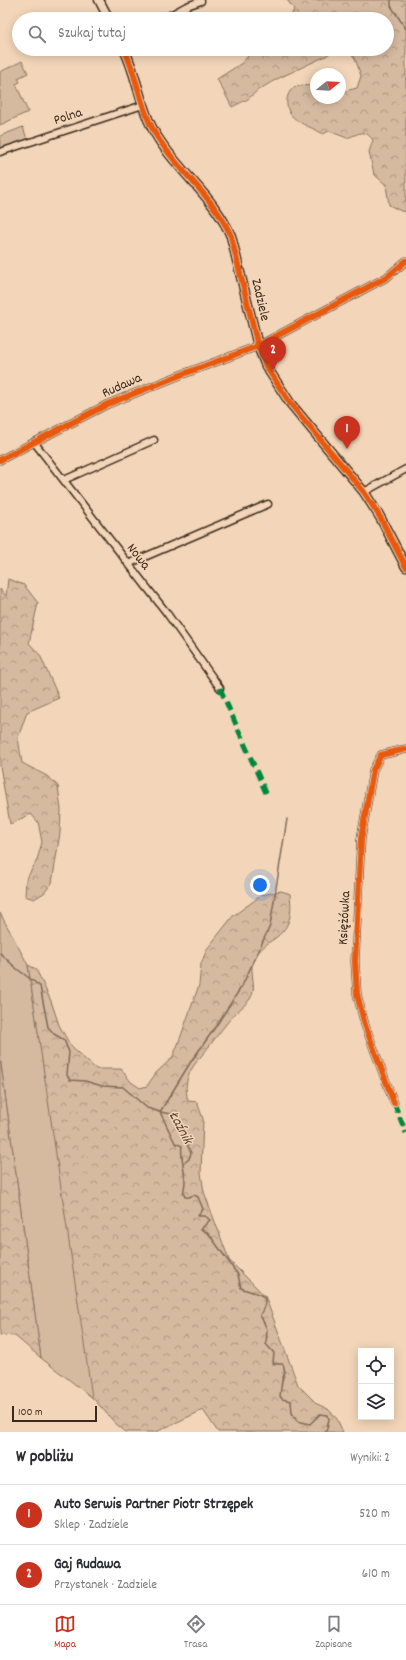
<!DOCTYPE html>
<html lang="pl">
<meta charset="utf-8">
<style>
:root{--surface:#fff;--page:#f7f7f7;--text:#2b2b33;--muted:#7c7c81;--line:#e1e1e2;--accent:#c8321e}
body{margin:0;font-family:Dekko,sans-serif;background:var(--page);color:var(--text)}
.controls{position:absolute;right:12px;bottom:12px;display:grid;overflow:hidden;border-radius:0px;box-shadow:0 2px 10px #0003}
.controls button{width:36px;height:36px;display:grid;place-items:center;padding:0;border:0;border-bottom:1px solid var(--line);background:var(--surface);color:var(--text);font:20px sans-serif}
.compass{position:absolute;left:310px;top:68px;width:36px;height:36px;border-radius:50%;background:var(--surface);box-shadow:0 2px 10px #0003;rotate:72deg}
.scale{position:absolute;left:12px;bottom:10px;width:85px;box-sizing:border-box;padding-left:4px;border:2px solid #3b2a1e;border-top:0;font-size:11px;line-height:14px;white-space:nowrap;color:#3b2a1e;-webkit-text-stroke:3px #f3d6b9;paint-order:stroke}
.you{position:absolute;left:260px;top:885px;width:14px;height:14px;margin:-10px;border:3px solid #fff;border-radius:50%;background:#1a73e8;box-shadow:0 0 0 6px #1a73e833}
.badge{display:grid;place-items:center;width:26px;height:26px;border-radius:50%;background:var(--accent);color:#fff;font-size:13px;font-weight:700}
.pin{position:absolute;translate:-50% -33px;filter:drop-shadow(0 1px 2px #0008)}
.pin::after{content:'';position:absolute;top:21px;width:14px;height:12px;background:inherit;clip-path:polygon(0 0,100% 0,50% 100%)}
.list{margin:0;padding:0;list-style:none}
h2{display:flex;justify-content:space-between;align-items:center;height:52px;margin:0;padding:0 16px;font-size:17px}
h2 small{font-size:13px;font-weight:400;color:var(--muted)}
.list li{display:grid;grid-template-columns:26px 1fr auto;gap:12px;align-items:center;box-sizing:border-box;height:60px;padding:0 16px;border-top:1px solid var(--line)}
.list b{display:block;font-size:15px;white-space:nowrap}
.list p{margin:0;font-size:13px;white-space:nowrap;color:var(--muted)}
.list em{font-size:13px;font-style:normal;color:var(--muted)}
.icon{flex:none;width:22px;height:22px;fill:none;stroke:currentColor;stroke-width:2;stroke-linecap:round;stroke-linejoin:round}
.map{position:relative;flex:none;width:406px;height:1432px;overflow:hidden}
.search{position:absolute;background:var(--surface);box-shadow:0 2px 10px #0003;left:12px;right:12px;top:12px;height:44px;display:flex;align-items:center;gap:10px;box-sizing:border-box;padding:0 14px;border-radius:22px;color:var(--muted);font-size:15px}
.sheet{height:172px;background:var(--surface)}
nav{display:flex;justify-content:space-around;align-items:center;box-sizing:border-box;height:56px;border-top:1px solid var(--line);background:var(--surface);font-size:11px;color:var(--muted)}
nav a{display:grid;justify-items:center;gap:2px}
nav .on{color:var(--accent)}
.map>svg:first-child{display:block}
.green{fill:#d5baa0;stroke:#88725f}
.forest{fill:url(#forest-crowns);stroke:#88725f}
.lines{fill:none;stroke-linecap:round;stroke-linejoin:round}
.stream{stroke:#7e6856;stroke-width:1.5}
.street-casing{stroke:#3b2a1e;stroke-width:9}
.secondary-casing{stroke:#3b2a1e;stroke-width:11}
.street{stroke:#f3d6b9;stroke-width:6}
.secondary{stroke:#f3d6b9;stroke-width:8}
.quiet{stroke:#00873e;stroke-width:5;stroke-dasharray:10 5;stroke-linecap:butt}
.cycleway-casing{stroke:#f3d6b9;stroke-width:8}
.cycleway{stroke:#e8590c;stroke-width:6}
.labels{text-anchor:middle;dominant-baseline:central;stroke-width:3;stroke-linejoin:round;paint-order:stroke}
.street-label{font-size:14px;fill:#3b2a1e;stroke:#f3d6b9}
.water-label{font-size:15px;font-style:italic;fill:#574436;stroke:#f3d6b9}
</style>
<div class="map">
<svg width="406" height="1432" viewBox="0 0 406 1432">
<defs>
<pattern id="forest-crowns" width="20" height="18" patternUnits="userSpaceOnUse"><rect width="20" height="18" fill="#d5baa0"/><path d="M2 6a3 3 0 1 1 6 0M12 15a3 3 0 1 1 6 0" fill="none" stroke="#ae9782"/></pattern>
</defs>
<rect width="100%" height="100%" fill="#f3d6b9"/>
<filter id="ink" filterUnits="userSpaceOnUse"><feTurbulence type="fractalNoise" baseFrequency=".025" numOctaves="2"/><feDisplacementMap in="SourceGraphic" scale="8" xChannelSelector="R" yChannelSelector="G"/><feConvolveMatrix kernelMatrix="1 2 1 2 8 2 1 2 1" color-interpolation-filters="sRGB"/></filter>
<g filter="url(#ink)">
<g class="green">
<path d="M22,61L28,73L18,78L20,82L16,84L28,112L0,125V72Z"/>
<path d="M23,127L28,142L0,150V136Z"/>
<path d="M0,913L28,965L94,1399L41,1358L0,1057Z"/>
</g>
<g class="forest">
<path d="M287,0H406V212L401,211L389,205L386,185L374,174L369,152L373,140C364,128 359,134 347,138L329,131L323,134C314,128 301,125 293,117C283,108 285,87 300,86C305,85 311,86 316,87V98H340V90L345,91L357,88L361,76L355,58L347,49H387V19H290L294,9Z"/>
<path d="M254,49H335L326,56L277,79L258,90L248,99L232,107L217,79L242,63Z"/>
<path d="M8,579L24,585L38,603L29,643L40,655L59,698L27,712L18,738L22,763L47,776L58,786L61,810L60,833L52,883L44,893L34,899L25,896L26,880L37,860L42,842L38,822L31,814L10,824L0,766V589L6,596Z"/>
<path d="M281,891L290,894C292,914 291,927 274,939C268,943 262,947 258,953C257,955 254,958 253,961C249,974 258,987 250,999C246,1005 239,1009 235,1014C226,1023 218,1035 210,1045C196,1064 181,1074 188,1101L197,1102L203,1119L201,1173L204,1192L229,1260L265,1296L298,1385L317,1404L328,1409L337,1419L343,1432H218L203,1410L156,1432H126L115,1423L92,1397L28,965L36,969L51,1001L59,1025L69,1043L78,1053L96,1069H121L131,1082L140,1088L147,1086L156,1073L172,1058L177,1047L199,985L201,964L207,949L233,916L262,895Z"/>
<path d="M0,1057L41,1358L15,1336L0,1335Z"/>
</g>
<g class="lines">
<g class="stream">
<path d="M391,0V6L406,29"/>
<path d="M0,953L17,969L40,986L48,1027L54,1034L64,1040L69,1052L67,1075L70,1080L85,1081L102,1086L123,1087L147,1108L160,1112L175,1143L182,1146C180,1152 185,1173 185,1181C185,1188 182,1190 185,1197H189L194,1195L198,1197L203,1209L198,1216H205L210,1220L201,1229L209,1234L238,1275L241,1288C256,1295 274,1291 260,1315L267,1329L266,1344L274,1353L273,1362L274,1364H283L285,1372L282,1380L280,1396L282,1399L291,1401L292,1413L297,1421L310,1424L320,1414L328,1415L329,1419L326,1432"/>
<path d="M184,1163L189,1159L191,1153L182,1133L185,1127L181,1125L177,1115L160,1112L190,1063L212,1032L242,986L270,926L287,819"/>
</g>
<g class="street-casing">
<g id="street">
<path d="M163,19L187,6L201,1"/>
<path d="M0,152L143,105"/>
<path d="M34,442L166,612L220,688"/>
<path d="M0,460L108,404L178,376L258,346L387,277L406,261"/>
<path d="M64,480L154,440"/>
<path d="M364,492L406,469"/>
<path d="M128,564L268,504"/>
<path d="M394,1103L365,1025L357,994L355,961L361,839L373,770L381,755L406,749"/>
</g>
</g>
<g class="secondary-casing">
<g id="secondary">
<path d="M99,0L109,19"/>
<path d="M124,49C138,77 140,111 158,138C180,173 214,197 231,236L258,346L266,366L290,403L364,492L380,517L406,567"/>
</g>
</g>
<use href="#street" class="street"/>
<use href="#secondary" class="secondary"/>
<g class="quiet">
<path d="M220,688L266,793"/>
<path d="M394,1103L406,1133"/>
</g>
<g class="cycleway-casing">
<g id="cycleway">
<path d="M124,49C138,77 140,111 158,138C180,173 214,197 231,236L258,346L266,366L290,403L364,492L380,517L406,567"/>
<path d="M0,460L108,404L178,376L258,346L387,277L406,261"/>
<path d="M394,1103L365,1025L357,994L355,961L361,839L373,770L381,755L406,749"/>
</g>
</g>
<use href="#cycleway" class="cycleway"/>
</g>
</g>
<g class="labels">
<g class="street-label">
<text transform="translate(68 117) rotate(-18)">Polna</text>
<text transform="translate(260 300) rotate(77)">Zadziele</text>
<text transform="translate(122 386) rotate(-24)">Rudawa</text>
<text transform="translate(138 557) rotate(52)">Nowa</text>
<text transform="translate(345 918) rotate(-87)">Księżówka</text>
</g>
<g class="water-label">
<text transform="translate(180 1128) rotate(62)">Łaźnik</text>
</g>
</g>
</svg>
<div class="controls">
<button><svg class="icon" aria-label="locate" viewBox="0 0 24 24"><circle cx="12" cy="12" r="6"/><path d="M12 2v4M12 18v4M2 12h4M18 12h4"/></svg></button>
<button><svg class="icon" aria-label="layers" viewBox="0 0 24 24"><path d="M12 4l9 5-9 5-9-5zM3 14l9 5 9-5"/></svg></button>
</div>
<svg class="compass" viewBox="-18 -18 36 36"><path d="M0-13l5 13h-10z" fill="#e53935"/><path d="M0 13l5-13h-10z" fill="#7c7c81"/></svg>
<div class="scale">100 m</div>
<div class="you"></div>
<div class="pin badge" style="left:347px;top:449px">1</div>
<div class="pin badge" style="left:273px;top:370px">2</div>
<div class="search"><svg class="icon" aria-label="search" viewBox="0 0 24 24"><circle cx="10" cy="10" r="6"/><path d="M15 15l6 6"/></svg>Szukaj tutaj</div>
</div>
<section class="sheet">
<h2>W pobliżu<small>Wyniki: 2</small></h2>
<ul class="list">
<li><span class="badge">1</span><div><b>Auto Serwis Partner Piotr Strzępek</b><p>Sklep · Zadziele</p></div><em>520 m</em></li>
<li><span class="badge">2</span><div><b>Gaj Rudawa</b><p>Przystanek · Zadziele</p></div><em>610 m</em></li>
</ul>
</section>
<nav>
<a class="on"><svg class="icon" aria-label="map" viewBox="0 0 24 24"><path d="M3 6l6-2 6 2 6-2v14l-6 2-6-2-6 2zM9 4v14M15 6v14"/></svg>Mapa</a>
<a><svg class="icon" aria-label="directions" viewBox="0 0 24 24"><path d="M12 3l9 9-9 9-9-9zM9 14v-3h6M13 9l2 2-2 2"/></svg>Trasa</a>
<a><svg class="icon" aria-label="saved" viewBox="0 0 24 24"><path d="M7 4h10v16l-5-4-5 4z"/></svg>Zapisane</a>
</nav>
